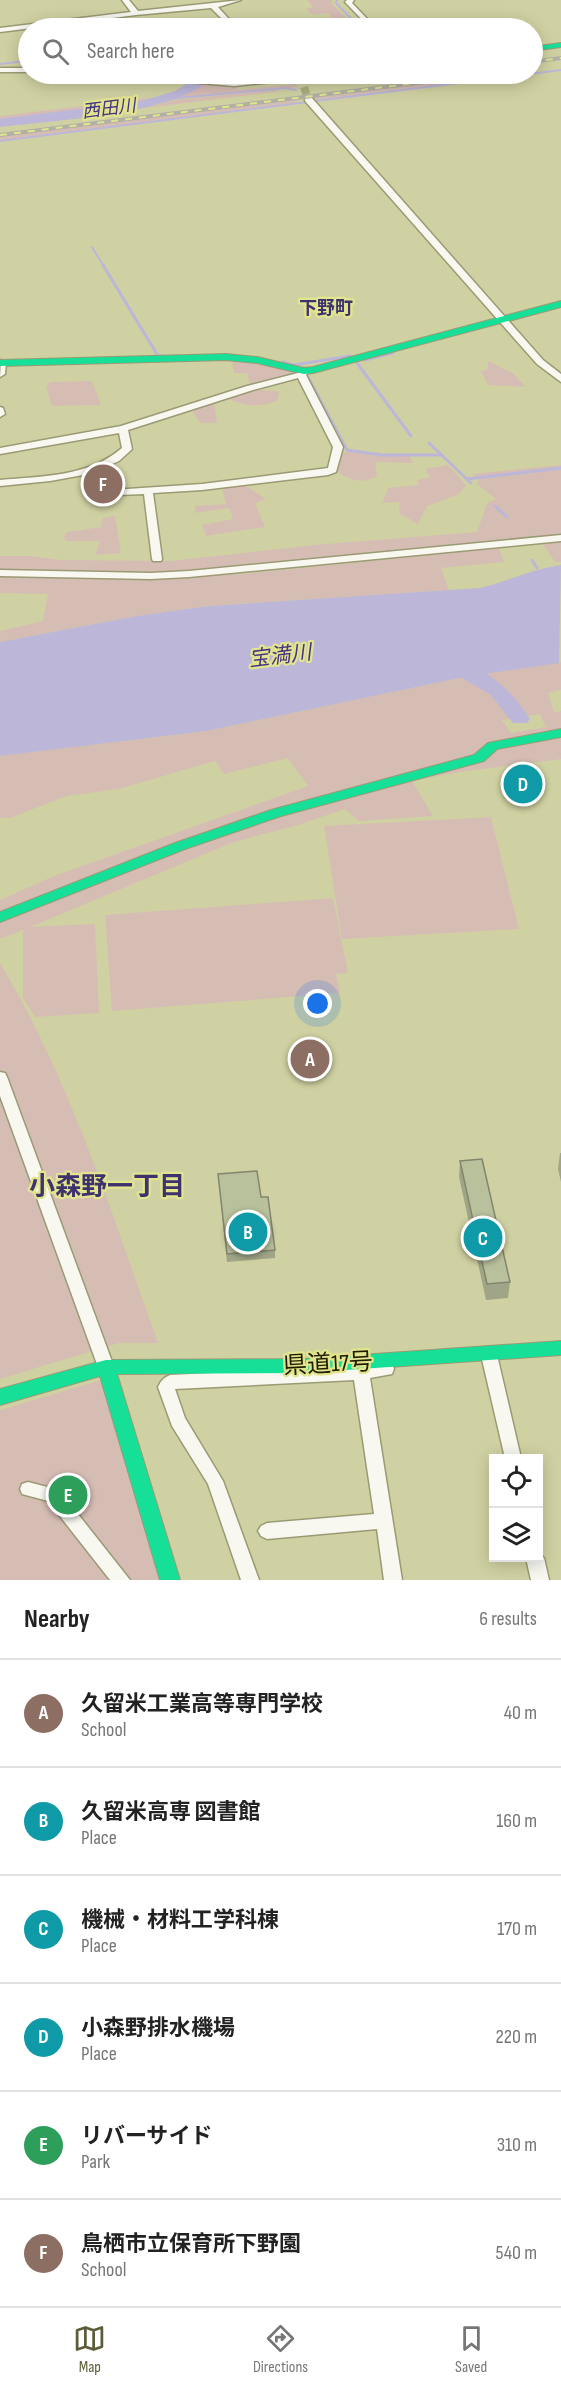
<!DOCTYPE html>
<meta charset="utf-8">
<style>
:root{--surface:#fff;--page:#f2f2f2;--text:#222;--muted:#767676;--line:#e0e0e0;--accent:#5d5d39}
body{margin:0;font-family:"Sofia Sans Condensed","Noto Sans JP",sans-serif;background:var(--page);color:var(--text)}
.controls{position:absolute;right:18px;bottom:18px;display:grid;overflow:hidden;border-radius:0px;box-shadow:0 3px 15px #0003}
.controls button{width:54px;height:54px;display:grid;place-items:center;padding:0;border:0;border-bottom:2px solid var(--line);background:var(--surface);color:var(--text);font:30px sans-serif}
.you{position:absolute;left:318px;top:1004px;width:21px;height:21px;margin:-15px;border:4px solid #fff;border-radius:50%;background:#1a73e8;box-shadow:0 0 0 9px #1a73e833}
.badge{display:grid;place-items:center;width:39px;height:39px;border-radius:50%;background:var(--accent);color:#fff;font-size:20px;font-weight:700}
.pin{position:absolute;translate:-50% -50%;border:3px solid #fff;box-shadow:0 2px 6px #0006}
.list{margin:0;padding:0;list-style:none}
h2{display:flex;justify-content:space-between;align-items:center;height:78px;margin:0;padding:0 24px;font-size:26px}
h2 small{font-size:20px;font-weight:400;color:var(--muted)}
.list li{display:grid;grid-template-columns:39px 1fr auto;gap:18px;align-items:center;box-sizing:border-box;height:108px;padding:0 24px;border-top:2px solid var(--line)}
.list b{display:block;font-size:22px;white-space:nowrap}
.list p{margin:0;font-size:20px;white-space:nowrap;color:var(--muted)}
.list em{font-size:20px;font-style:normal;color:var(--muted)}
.icon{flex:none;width:33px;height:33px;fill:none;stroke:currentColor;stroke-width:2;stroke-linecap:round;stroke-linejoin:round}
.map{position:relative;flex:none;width:561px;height:1580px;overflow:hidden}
.search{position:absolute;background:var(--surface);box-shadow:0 3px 15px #0003;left:18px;right:18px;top:18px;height:66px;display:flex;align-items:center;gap:15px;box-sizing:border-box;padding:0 21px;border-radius:33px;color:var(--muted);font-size:22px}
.sheet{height:726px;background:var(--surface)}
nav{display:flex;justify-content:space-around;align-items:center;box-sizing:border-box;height:84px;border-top:2px solid var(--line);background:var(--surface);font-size:16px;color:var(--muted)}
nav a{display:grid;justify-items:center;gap:3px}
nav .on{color:var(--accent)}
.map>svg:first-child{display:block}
.green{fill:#d6bdb4;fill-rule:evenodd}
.water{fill:#bcb6d9}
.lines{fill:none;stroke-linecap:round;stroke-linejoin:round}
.stream-far1{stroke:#bcb6d9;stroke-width:2}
.stream{stroke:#bcb6d9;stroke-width:3}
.river{fill:#bcb6d9;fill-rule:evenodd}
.street-tunnel{stroke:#adad82;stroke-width:8;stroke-dasharray:8 4;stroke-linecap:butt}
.street-casing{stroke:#9a9a74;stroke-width:3}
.fast-casing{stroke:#9a9a74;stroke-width:2}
.street{fill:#f8f8f1;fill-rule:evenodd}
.fast{fill:#16e098;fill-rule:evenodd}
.rail-casing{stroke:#b0b0a5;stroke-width:4}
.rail{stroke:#e3e58e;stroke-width:2;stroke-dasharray:7;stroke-linecap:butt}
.wall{fill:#9fa586}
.shaded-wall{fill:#82866d}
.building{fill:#b9c09c;stroke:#82866d;stroke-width:1.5}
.labels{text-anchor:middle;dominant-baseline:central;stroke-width:4.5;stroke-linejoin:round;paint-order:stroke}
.far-water-label{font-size:18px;font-style:italic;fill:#463484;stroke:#e3e58e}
.far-quarter-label{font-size:18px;font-weight:bold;fill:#3e326e;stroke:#e3e58e}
.water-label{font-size:21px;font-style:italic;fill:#463484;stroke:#e3e58e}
.near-street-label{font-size:24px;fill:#1f1f00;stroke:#e3e58e}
.near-neighbourhood-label{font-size:26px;font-weight:bold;fill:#3e326e;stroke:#e3e58e}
</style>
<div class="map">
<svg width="561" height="1580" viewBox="0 0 561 1580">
<rect width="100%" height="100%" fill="#d0d1a2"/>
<g class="green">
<path d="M307,0H332V4L356,28H339L328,13L313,15L306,9L313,7Z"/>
<path d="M219,74H231L210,84L240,86L237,90L296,84L298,87L176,98L188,94L186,90Z"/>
<path d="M501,74H527L315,100L312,97Z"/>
<path d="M274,90L283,91L0,126V124L158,105L167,101Z"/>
<path d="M147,98H159L151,102L0,121V116Z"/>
<path d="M295,99L297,101L294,103L0,140V136Z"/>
<path d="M232,361L260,364L293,372L292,374L250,385L247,373H234Z"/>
<path d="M488,361L513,373L526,387L488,385L481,371L488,369Z"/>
<path d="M92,381L101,405L52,406L46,386L50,382Z"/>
<path d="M257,390L279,391L277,401C261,407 245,407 229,399Z"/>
<path d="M214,403L217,423H200L192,410Z"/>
<path d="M350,451L382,456H410L413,463L375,462L377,476C362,485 348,480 336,470L343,453Z"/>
<path d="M448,465L466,485L459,494L427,506L418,524L400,514L399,502L382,503L388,488L419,485L417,480L430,477L425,469Z"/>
<path d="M561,465V562H555L542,543L556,542L151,573L0,570V556H31L61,560L171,561L314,545L477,532L487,503L496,499L477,484L479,480L472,474Z"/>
<path d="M245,485L266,499L255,503L265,527L206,536L202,525L233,519L229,508L195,513V506L226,504L222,488Z"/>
<path d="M115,516L121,553L95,555L100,541H66L64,536L67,532L101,527L103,518Z"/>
<path d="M499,548L504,562L441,568L449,590L209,606L137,616L0,642V631L43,621L48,594L0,593V577L154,579L242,574Z"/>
<path d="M561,662V690L548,693L554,712L561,711V759L459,772L412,781L433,816L359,821L345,809L298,825L234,842L30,927L95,924L99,1013L35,1017L23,998V930L0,939V900L54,876L308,786L288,758L224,774L215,761L119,789L66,796L11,818H0V756L206,731L464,677ZM540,714L546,727L511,733L502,720Z"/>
<path d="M491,817L519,929L342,939L324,826Z"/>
<path d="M333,898L348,973L336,974L340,993L112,1011L105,915Z"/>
<path d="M0,963C71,1081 112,1214 158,1343H119L0,1379Z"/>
<path d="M101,1380L163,1580H0V1410Z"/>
</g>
<path class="water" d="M561,565L559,663L464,677L206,731L0,756V642L137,616L209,606L480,588C508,581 533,569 561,565Z"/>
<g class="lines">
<g class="stream-far1">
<path d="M337,0L336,3L360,28"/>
<path d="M0,64L28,61"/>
<path d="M168,99L286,88L296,90"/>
<path d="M0,141L561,70"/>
<path d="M92,247L104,267"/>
</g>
<g class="stream">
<path d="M103,265L158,356H162"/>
<path d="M365,360L393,353"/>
<path d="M283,362L294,365L350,356"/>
<path d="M357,363L411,436"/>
<path d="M308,377L347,450L382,455H441"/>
<path d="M429,443L471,483"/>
<path d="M467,479L561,468"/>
<path d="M495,506L507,517"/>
<path d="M532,560L537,568"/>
</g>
<g class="river">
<path d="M203,74H217C181,115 55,120 0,127V119L142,101L175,91Z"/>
<path d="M449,656C483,665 512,690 530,719L527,723H513L491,695L442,666L439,662L442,658Z"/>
</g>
<path class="street-tunnel" d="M304,87L308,99"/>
<g class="street-casing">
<g id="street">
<path d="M122,0H129L138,11L241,0L218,7L237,28H231L211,8L136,15L0,32V28L131,12Z"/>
<path d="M354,0L352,3L376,28H370L345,2L347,0Z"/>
<path d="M257,26H290L293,28H254Z"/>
<rect x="0" y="68" width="28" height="4"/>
<path d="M113,74C153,69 195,83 235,82C267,81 301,70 333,74L329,76L234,86L117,76Z"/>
<path d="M305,97H311L543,360L561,374V382L537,364L305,101Z"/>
<path d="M1,360L6,363L5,374L0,377Z"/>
<path d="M304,368L309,371L306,375L343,447L336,472L328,475L202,490L153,493L162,559L161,561H153L152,559L144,494L92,496L88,493L83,475L50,481L0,486V480C42,476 89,477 122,448L119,433L0,454V448L121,426L247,386L298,373ZM298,378L333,447L328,468L202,484L97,491L92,473L119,461L130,451L132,449L128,430L253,390Z"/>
<path d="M0,407L3,408L5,414L0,417Z"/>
<path d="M561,535V541L189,577L151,579L0,576V570L151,573L189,571Z"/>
<path d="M0,1072L5,1073L7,1077L114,1367L112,1372L106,1374L100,1372L98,1367L0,1096Z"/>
<path d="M489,1348L495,1350L497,1355L521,1458H505L481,1355L483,1350Z"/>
<path d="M386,1362L392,1364L394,1369L392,1374L370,1378L402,1580H384L377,1529L267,1539L261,1536L258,1531L261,1526L267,1523L374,1514L354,1380L175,1389L185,1418L223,1481L259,1580H241L208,1484L172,1426L158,1387C161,1381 163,1378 170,1375L361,1366Z"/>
<path d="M28,1482L59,1490L130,1580H110L48,1501L22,1494L20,1489L22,1484Z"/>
<path d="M538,1552L544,1558L549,1580H531L526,1558H538Z"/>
</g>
</g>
<g class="fast-casing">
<g id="fast">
<path d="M561,43V47L532,51V47Z"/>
<path d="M561,301V307L313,373L304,374L257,363L226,360L0,366V360L226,354L257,357L304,368L313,367Z"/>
<path d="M561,729V737L497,749L484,761L281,816L185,849L0,922V912L175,843L271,810L474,755L488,743Z"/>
<path d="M561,1341V1355L304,1373L117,1374L180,1580H160L100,1376L0,1405V1389L106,1360L304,1359Z"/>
</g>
</g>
<use href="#street" class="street"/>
<use href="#fast" class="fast"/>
<g class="rail-casing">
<g id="rail">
<path d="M532,62L561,58"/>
<path d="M0,135L489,74"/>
</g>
</g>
<use href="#rail" class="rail"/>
</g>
<g class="wall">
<path d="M511,771L537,782L536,790L518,793L510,779Z"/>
<path d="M560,1153H561V1182L558,1169Z"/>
<path d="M460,1161L510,1282L508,1298L486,1300L459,1177Z"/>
<path d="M218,1174L261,1197L275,1250V1258L227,1262Z"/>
</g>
<path class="shaded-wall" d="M537,782L536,790L518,793L519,785Z"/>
<g class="building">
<path d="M529,768L537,782L519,785L511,771Z"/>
<path d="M482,1159L510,1282L487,1284L460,1161Z"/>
<path d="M257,1171L261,1197H268L275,1250L227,1254L218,1174Z"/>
</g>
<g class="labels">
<g class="far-water-label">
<text transform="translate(109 109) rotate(-7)">西田川</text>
</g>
<g class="far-quarter-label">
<text x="326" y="308">下野町</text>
</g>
<g class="water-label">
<text transform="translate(280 656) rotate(-7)">宝満川</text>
</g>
<g class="near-street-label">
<text transform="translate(328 1364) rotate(-3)">県道17号</text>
</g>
<g class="near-neighbourhood-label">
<text x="107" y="1187">小森野一丁目</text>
</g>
</g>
</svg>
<div class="controls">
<button><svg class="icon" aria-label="locate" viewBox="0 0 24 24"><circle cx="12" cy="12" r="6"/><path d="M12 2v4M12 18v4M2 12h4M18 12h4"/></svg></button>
<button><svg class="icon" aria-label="layers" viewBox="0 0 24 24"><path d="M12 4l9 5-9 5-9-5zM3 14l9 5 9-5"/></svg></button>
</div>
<div class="you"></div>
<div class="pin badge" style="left:310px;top:1059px;background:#8d6e63">A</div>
<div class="pin badge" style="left:248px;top:1232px;background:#0f9aa8">B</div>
<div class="pin badge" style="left:483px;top:1238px;background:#0f9aa8">C</div>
<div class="pin badge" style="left:523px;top:784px;background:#0f9aa8">D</div>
<div class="pin badge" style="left:68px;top:1495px;background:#2e9e5b">E</div>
<div class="pin badge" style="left:103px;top:484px;background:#8d6e63">F</div>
<div class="search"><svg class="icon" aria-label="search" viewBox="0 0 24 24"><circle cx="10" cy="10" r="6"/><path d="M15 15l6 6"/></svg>Search here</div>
</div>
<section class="sheet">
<h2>Nearby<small>6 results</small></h2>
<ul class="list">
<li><span class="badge" style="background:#8d6e63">A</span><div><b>久留米工業高等専門学校</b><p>School</p></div><em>40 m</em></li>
<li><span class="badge" style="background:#0f9aa8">B</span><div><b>久留米高専 図書館</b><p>Place</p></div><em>160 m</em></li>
<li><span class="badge" style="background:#0f9aa8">C</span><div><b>機械・材料工学科棟</b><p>Place</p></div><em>170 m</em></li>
<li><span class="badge" style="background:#0f9aa8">D</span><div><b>小森野排水機場</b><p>Place</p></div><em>220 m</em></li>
<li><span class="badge" style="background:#2e9e5b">E</span><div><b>リバーサイド</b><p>Park</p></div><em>310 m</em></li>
<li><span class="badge" style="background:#8d6e63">F</span><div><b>鳥栖市立保育所下野園</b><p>School</p></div><em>540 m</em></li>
</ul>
</section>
<nav>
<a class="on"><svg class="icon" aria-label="map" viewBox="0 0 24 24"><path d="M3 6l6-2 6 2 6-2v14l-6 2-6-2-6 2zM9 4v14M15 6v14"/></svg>Map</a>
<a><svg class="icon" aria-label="directions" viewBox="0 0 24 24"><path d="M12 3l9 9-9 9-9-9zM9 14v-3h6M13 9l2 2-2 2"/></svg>Directions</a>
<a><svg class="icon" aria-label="saved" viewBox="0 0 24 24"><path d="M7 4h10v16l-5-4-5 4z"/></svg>Saved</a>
</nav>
